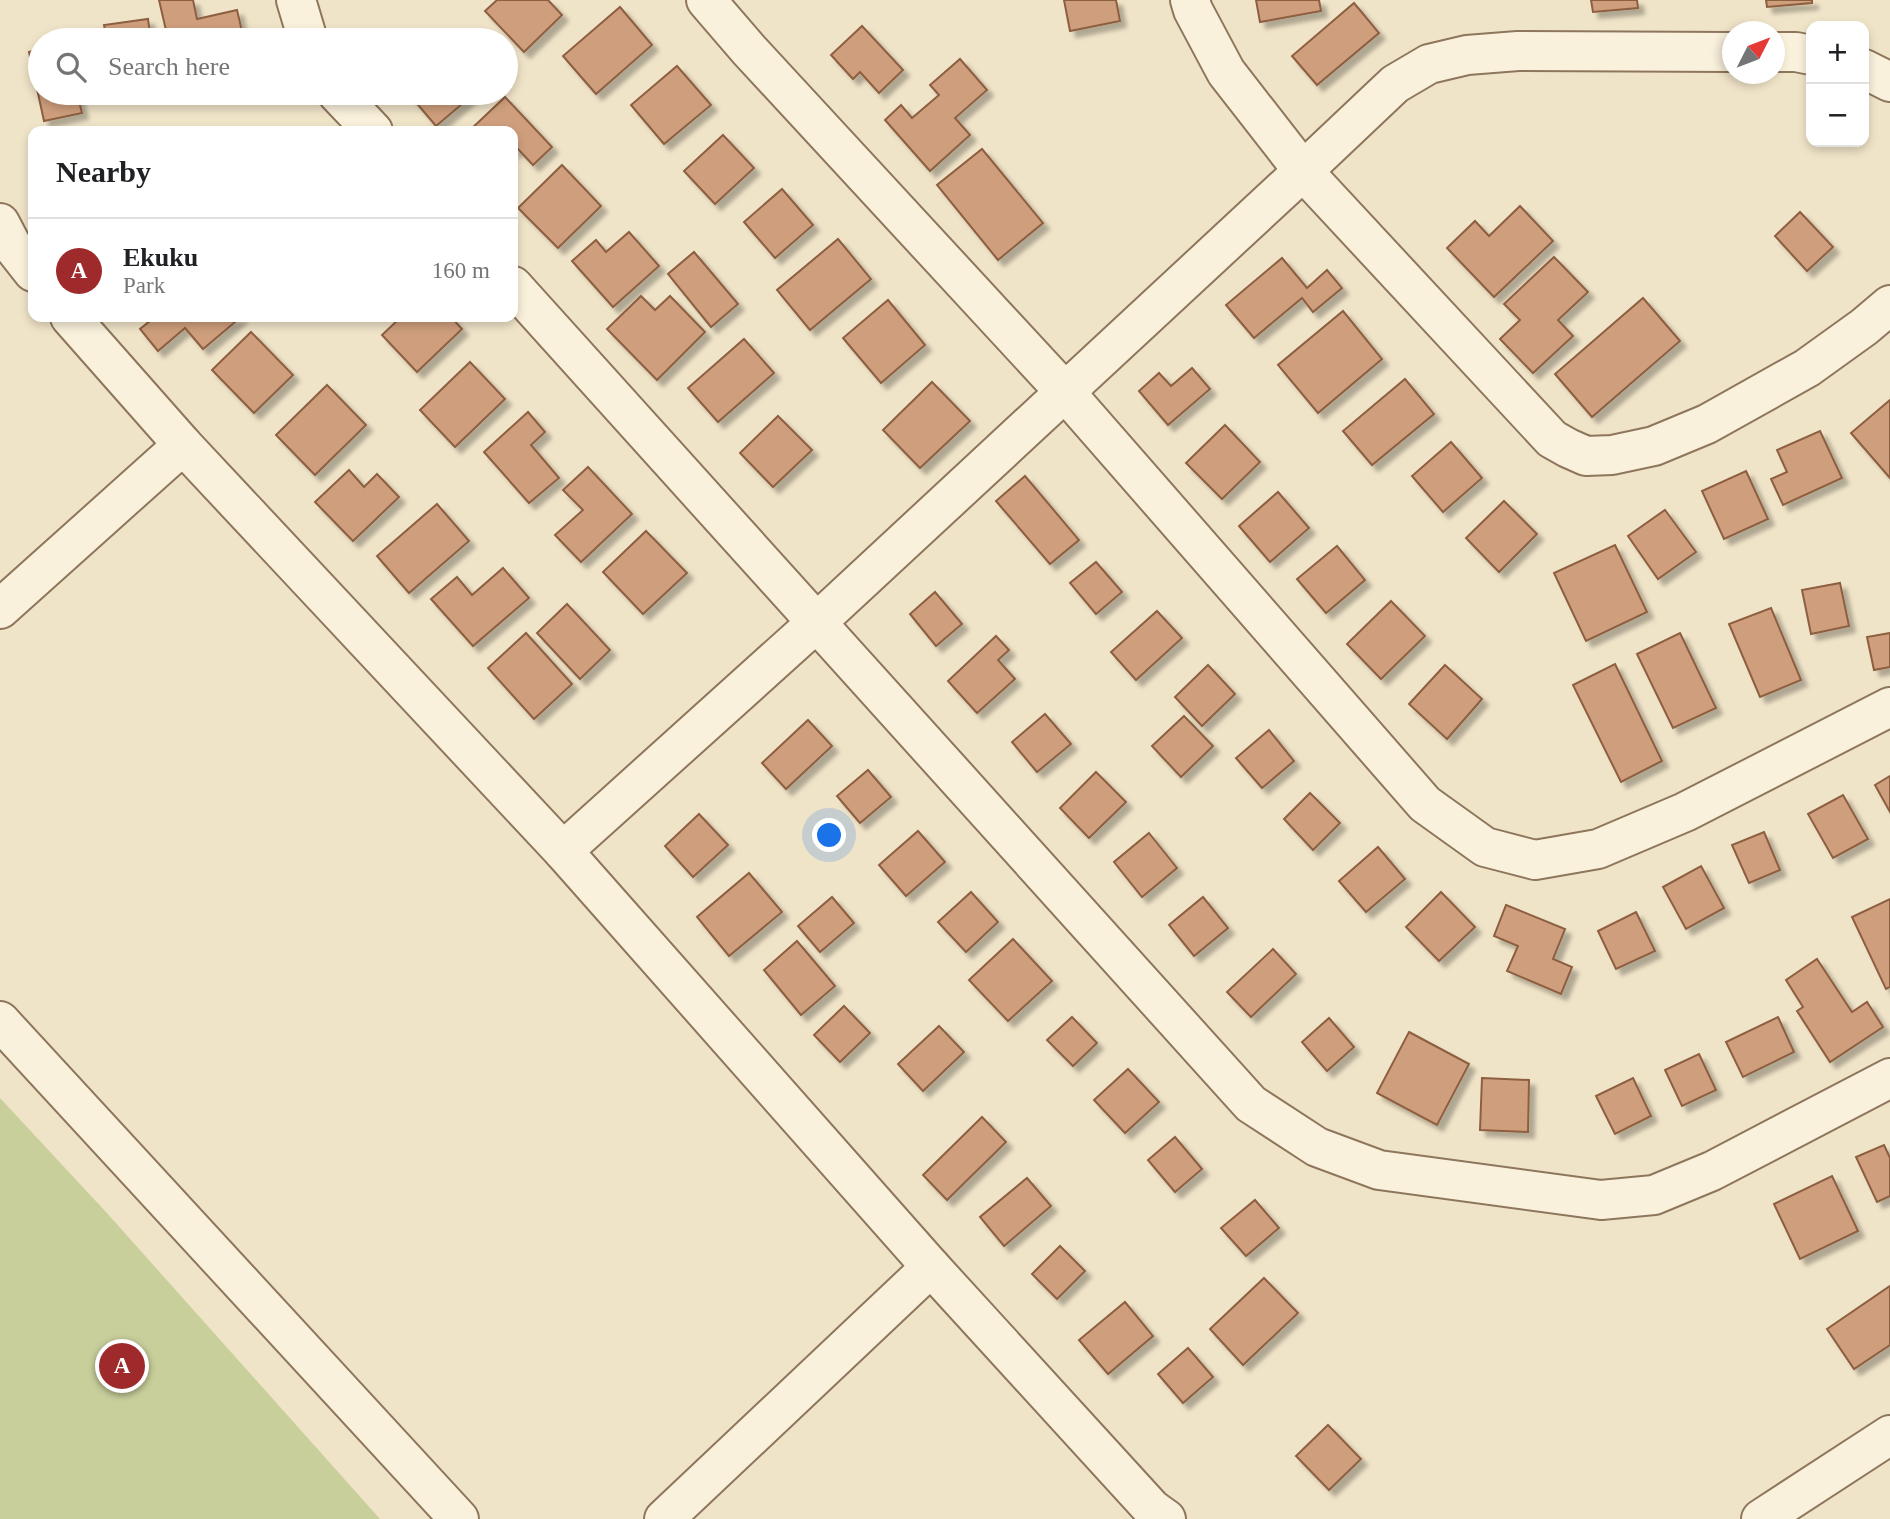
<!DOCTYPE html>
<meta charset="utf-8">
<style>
:root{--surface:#fff;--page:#f6f6f6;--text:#202124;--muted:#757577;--line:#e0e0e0;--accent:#9e2a2b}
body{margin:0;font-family:"Times New Roman",serif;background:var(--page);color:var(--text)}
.controls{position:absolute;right:21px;top:21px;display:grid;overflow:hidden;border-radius:14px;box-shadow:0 4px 10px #0003}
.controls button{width:63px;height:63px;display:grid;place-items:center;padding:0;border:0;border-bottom:2px solid var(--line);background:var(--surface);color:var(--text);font:35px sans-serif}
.compass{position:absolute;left:1722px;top:21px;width:63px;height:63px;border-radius:50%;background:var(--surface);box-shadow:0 4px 10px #0003;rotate:48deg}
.you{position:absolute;left:830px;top:836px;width:24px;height:24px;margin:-18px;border:5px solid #fff;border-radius:50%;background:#1a73e8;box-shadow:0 0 0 10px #1a73e833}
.badge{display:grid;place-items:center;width:46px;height:46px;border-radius:50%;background:var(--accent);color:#fff;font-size:23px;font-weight:700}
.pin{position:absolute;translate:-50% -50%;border:4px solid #fff;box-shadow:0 2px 7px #0006}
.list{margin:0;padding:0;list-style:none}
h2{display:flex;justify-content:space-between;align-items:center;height:91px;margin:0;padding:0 28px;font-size:30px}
h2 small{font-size:23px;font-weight:400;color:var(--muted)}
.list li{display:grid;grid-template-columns:46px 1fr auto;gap:21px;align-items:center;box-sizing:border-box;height:105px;padding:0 28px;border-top:2px solid var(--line)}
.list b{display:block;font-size:26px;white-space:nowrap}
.list p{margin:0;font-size:23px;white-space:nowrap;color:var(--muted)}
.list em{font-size:23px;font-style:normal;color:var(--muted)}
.icon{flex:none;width:38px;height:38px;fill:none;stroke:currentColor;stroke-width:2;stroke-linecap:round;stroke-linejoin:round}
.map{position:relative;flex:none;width:1890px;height:1519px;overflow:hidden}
.search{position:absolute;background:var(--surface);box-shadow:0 4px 10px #0003;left:28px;top:28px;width:490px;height:77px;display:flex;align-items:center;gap:18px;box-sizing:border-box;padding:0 24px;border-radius:38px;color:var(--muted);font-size:26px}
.panel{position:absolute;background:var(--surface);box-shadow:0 4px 10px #0003;left:28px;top:126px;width:490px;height:196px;border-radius:14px}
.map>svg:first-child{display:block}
.green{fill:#c9cf9b}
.building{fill:#cf9f7d;stroke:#8d5f41;stroke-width:2;filter:url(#shadow)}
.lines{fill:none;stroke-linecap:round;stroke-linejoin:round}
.minor-casing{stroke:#8d765c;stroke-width:42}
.minor{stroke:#faf1dc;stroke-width:38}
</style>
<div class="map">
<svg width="1890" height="1519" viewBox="0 0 1890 1519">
<defs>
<filter id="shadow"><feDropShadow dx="6" dy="6" stdDeviation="2" flood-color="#0004"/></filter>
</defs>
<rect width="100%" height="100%" fill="#f0e4c8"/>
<path class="green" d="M0,1098L106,1212L380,1519H0Z"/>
<g class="building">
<path d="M159,0H193L197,19L237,10L244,40H171L168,39Z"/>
<path d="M497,0H548L562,15L524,52L485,11Z"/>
<path d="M1064,0H1116L1120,21L1070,31Z"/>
<path d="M1256,0H1319L1321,11L1260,22Z"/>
<path d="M1591,0H1637L1638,8L1593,12Z"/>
<path d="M1766,0H1812V3L1767,7Z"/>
<path d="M1354,3L1379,33L1317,85L1292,56Z"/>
<path d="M620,7L652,45L596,94L563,56Z"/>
<path d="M148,19L151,40H107L104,25Z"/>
<path d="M862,26L903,70L879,93L860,72L853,79L831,55Z"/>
<path d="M40,49V93H77L82,113L44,121L29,52Z"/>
<path d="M960,59L987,90L955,118L970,135L930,171L885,120L901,105L912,118L939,95L930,85Z"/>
<path d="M677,66L711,105L664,144L631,105Z"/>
<path d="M408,93H475L436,126Z"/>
<path d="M505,97L552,147L533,165L517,148L513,152V131H469Z"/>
<path d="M723,135L754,168L715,204L684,171Z"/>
<path d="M982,149L1043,223L998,260L937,185Z"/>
<path d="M562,165L601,206L558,248L518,208Z"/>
<path d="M782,189L813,225L775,258L744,222Z"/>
<path d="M1520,206L1553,241L1494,297L1447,248L1475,221L1489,236Z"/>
<path d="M1800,212L1833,247L1807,271L1775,236Z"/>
<path d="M629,232L659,266L613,307L572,261L596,240L606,252Z"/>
<path d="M838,239L871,279L810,330L777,290Z"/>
<path d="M694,252L738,304L711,327L668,274Z"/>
<path d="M1554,257L1588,292L1558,320L1573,336L1533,373L1500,339L1520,320L1504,304Z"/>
<path d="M1282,258L1307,288L1327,270L1342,288L1313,312L1302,298L1254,338L1226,305Z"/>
<path d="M641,296L655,310L670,296L705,332L657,380L607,329Z"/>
<path d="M1643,298L1680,341L1592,417L1555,374Z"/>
<path d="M888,300L925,345L881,383L843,338Z"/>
<path d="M1343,311L1382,359L1318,413L1278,365Z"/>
<path d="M155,317H241L203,349L185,328L158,351L140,329Z"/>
<path d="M401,317H451L462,329L417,372L382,335Z"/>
<path d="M251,332L293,375L254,413L212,370Z"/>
<path d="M744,339L774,373L718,422L688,388Z"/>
<path d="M470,362L505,399L455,447L420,410Z"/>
<path d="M1192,368L1210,389L1168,425L1139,391L1159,373L1171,386Z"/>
<path d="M1405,379L1434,414L1372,465L1343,431Z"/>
<path d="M932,382L970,421L920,468L883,430Z"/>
<path d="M327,385L366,425L315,475L276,435Z"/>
<path d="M1890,400V478L1851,433Z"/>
<path d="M528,412L545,432L531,445L559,478L529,503L484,452Z"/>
<path d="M778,416L812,450L773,487L740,453Z"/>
<path d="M1225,425L1260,462L1222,499L1186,463Z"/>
<path d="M1820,431L1842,478L1783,505L1771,479L1787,472L1777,450Z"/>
<path d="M1451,442L1482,478L1443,512L1412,476Z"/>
<path d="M588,467L632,514L581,562L555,535L583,510L563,490Z"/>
<path d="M349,470L364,487L377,474L399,497L353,541L315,502Z"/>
<path d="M1746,471L1768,519L1724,539L1702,491Z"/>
<path d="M1025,476L1079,540L1050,564L996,501Z"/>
<path d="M1278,492L1309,528L1270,562L1239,526Z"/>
<path d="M1504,501L1537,534L1499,572L1466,538Z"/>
<path d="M437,504L469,541L409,593L377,556Z"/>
<path d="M1665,510L1696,552L1658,579L1628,536Z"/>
<path d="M646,531L687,573L643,614L603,572Z"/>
<path d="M1615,545L1647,612L1586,641L1554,573Z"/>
<path d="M1337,546L1365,580L1326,613L1297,579Z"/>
<path d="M1096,562L1122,592L1096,614L1070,583Z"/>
<path d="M503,568L529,598L473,646L431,599L457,577L472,595Z"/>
<path d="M1840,583L1849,626L1811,634L1802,590Z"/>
<path d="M935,592L962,624L936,646L910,614Z"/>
<path d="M1391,601L1425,636L1381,679L1347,644Z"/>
<path d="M567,604L610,650L580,679L537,633Z"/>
<path d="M1771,608L1801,680L1760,697L1729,624Z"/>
<path d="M1157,611L1182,638L1136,680L1111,652Z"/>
<path d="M526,633L572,684L534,719L488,668Z"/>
<path d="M1680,633L1716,708L1673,728L1637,654Z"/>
<path d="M1890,633V667L1874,670L1867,637Z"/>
<path d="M996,636L1009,650L998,660L1015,679L977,713L948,681Z"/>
<path d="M1615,664L1662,761L1621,782L1573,685Z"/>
<path d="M1208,665L1235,694L1202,726L1175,697Z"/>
<path d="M1445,665L1482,699L1447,739L1409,704Z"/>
<path d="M1045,714L1071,744L1037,772L1012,742Z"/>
<path d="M1184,716L1213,746L1181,777L1152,746Z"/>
<path d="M808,720L832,746L786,789L762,763Z"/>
<path d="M1269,730L1294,761L1262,788L1236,758Z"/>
<path d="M868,770L891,797L860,823L837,796Z"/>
<path d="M1096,772L1126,802L1089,838L1060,808Z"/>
<path d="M1890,776V812L1875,785Z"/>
<path d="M1310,793L1340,823L1313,850L1284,819Z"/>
<path d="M1843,795L1868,839L1833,858L1808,814Z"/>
<path d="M699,814L728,845L693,877L665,846Z"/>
<path d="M918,831L945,862L906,896L879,865Z"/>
<path d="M1764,832L1780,870L1749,883L1732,845Z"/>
<path d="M1149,833L1177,868L1142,897L1114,862Z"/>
<path d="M1378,847L1405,879L1366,912L1339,881Z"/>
<path d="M1701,866L1724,908L1686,929L1663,887Z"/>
<path d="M749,873L782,912L729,956L697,917Z"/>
<path d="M971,892L998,922L966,952L938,922Z"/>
<path d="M1441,892L1475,927L1439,961L1406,927Z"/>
<path d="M832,897L854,923L820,952L798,926Z"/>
<path d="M1203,897L1228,928L1194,956L1169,925Z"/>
<path d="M1890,899V987L1886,989L1852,917Z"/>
<path d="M1506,905L1565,929L1553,959L1572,967L1561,994L1507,971L1518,946L1494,936Z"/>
<path d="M1636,912L1655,951L1616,969L1598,931Z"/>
<path d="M1013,939L1052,981L1008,1021L969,980Z"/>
<path d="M797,941L835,986L801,1015L764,970Z"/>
<path d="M1273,949L1296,974L1251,1017L1227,992Z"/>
<path d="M1817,959L1852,1012L1867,1002L1883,1027L1830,1062L1797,1011L1803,1007L1786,980Z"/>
<path d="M844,1006L870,1033L840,1062L814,1035Z"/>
<path d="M1072,1017L1097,1043L1073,1066L1047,1040Z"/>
<path d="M1778,1017L1794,1052L1743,1077L1726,1042Z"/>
<path d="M1329,1018L1354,1047L1327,1071L1302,1042Z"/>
<path d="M939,1026L964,1052L923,1091L898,1064Z"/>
<path d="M1409,1032L1469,1064L1437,1125L1377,1093Z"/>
<path d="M1699,1054L1716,1090L1682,1106L1665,1070Z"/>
<path d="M1128,1069L1159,1102L1125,1133L1094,1100Z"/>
<path d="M1482,1078L1529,1080L1528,1132L1480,1130Z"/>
<path d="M1633,1078L1651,1116L1615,1134L1596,1096Z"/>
<path d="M982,1117L1006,1142L947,1200L923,1175Z"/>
<path d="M1175,1137L1202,1169L1175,1192L1148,1160Z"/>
<path d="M1884,1145L1890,1158V1196L1877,1202L1856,1157Z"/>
<path d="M1832,1176L1858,1231L1800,1259L1774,1204Z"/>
<path d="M1027,1178L1051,1206L1004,1246L980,1217Z"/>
<path d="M1255,1200L1279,1228L1246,1256L1221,1228Z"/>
<path d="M1060,1246L1085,1271L1057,1299L1032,1274Z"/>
<path d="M1264,1278L1298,1313L1243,1365L1210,1329Z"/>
<path d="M1890,1286V1345L1854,1369L1827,1329Z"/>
<path d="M1125,1302L1153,1336L1108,1374L1079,1340Z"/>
<path d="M1188,1348L1213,1377L1183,1403L1158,1374Z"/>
<path d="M1328,1425L1361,1459L1329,1490L1296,1456Z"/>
</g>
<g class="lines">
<g class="minor-casing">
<g id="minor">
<path d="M296,0L308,40"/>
<path d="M706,0L749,50L1065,392L1425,804L1485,847L1535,860L1598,849L1685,812L1890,707"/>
<path d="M1190,0L1193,10L1226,72L1303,171L1552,439L1568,448L1586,456L1612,455L1654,446L1707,424L1807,368L1864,327L1890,305"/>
<path d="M1774,52H1796L1811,55"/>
<path d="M1864,69L1890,82"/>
<path d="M337,93L373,131"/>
<path d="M0,223L11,244L33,272"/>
<path d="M513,286L1251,1104L1317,1147L1379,1170L1601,1200L1654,1195L1712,1171L1890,1078"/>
<path d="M70,317L183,445L563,851L931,1267L1152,1509L1166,1519"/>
<path d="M0,609L183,445"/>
<path d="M563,851L816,623L1303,171L1395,84L1429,64L1467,55L1518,51L1732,52"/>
<path d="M0,1021L459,1519"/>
<path d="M664,1519L931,1267"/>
<path d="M1761,1519L1890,1435"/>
</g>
</g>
<use href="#minor" class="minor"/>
</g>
</svg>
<div class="controls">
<button>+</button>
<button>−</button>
</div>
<svg class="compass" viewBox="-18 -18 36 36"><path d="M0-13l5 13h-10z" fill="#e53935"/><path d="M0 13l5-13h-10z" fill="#757577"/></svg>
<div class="you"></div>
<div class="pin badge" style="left:122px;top:1366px">A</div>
<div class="search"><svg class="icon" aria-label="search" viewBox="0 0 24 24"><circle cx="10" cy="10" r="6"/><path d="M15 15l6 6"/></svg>Search here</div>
<section class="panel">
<h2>Nearby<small></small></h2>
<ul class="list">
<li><span class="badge">A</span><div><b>Ekuku</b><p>Park</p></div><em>160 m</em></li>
</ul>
</section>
</div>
